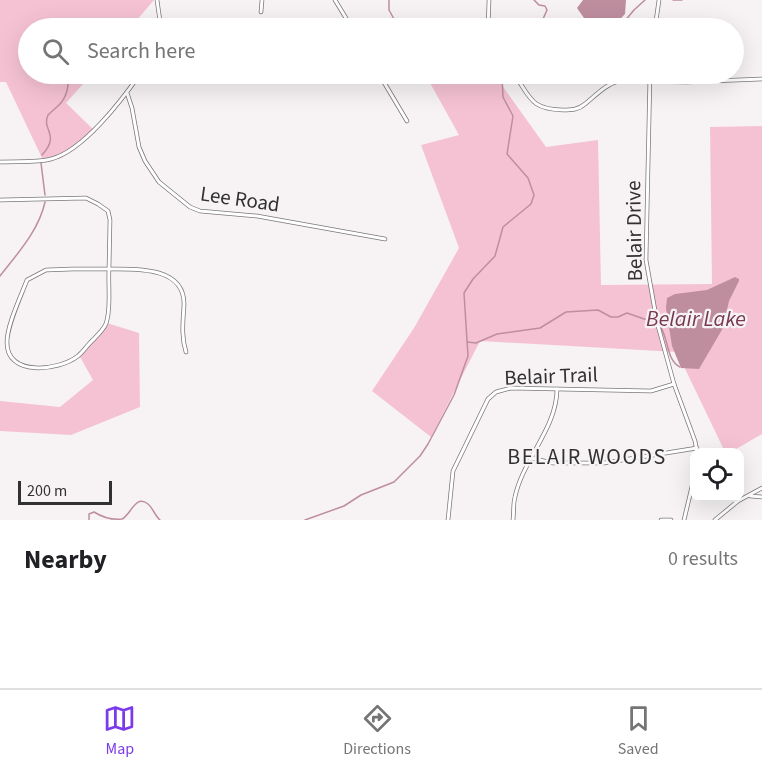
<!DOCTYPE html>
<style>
:root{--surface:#fff;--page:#f6f6f6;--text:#202124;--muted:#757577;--line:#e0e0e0;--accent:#7c3aed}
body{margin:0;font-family:"Source Sans 3",sans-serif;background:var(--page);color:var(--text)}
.controls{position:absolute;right:18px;bottom:18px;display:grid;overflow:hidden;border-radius:12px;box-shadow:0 6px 24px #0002}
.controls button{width:54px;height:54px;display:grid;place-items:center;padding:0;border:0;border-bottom:2px solid var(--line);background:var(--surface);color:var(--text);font:30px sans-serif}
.scale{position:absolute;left:18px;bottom:15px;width:94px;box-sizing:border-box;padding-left:6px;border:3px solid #323131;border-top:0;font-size:16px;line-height:21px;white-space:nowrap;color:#323131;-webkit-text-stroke:4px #f7f3f4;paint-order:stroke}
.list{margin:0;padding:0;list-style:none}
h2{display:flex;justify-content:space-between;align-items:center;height:78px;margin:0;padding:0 24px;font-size:26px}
h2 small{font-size:20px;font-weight:400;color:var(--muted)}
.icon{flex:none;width:33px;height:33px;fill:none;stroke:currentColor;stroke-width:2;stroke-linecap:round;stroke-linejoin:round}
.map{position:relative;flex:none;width:762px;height:520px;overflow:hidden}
.search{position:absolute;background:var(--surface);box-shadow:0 6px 24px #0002;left:18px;right:18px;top:18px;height:66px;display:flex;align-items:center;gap:15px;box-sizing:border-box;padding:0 21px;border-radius:33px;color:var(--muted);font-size:22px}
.sheet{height:168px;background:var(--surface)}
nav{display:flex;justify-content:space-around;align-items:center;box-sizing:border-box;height:84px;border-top:2px solid var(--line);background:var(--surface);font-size:16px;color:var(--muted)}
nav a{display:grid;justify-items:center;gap:3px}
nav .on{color:var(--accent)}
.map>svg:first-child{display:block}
.green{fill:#f5c2d4}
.water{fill:#be8e9f}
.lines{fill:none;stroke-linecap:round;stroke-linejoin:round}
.stream{stroke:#be8e9f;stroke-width:1.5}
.minor-casing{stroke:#7a7778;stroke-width:4.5}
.minor{stroke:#fff;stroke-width:3}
.labels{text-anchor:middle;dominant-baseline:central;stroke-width:4.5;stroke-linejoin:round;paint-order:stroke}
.street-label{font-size:21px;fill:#323131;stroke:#f7f3f4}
.water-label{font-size:22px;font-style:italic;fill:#773952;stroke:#f7f3f4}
.neighbourhood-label{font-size:22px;letter-spacing:1.5px;fill:#323131;stroke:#f7f3f4}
</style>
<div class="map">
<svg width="762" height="520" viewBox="0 0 762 520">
<rect width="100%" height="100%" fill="#f7f3f4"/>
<g class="green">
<path d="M0,0H154L130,28H28V74H92L66,103L96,132L59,159L42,158L6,82H0Z"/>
<path d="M425,74H494L546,147L598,140L601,285L712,284L710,127L762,126V434L731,452H725L677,352L480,341L431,437L372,391L414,328L459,248L421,145L459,135Z"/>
<path d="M107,323L139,333L140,407L71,435L0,431V401L60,407L93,380L79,355Z"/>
</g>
<g class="water">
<path d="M583,0H626L625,14L612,28H591L577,8Z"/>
<path d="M735,277L739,279V281L729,301L723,328L699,369L681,368L672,346L666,308L667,298L675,294L707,290Z"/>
</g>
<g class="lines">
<g class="stream">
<path d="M389,0V10L399,28"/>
<path d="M534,0L539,5L545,6L547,10L539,28"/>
<path d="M673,0H682"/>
<path d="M619,28L634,10L645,0"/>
<path d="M42,155C61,134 41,130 48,115C51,112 56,108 59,105C68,96 69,85 68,74"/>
<path d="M41,163L45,195"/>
<path d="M0,276C18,253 39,230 45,202"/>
<path d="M660,326C669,339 666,360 680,367"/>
<path d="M467,342L476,343L497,334L540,328L566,312L598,310L611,317H618L627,313L650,321"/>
<path d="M89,520V514L94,512C102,517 113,520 122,519C131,515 135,494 148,504C153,508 155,516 160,520"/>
<path d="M305,520L344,506L361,495L394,482L420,456L428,444L454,395L468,356L464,293L473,279L495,256L503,227L531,204L534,195L528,178L507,154L513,116L503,97L502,77L500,74"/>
</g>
<g class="minor-casing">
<g id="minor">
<path d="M157,0L161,28"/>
<path d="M335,0L352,28"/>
<path d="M261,12L262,0"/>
<path d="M488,28L489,0"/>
<path d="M655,28L659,0"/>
<path d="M379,74L407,121"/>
<path d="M514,74C531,98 530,109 563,110C571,110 578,110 585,104C595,96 606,84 619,81L687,82L762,79"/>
<path d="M650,74L646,260L657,322L674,384L695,441L697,452"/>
<path d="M127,93L132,108L139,147L145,161L159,182L190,207L200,211L257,216L385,239"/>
<path d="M0,162C16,161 36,163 51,159C83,151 122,100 140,74"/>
<path d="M0,200L86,198L98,204L108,211L110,220L109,269C135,269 185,266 184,305C183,322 181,336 186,352"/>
<path d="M73,269H109C108,285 111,305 107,320C106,328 99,333 94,339C88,344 84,351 78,356C59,371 6,377 7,342C7,325 21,296 27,280L46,270Z"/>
<path d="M531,458L553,463H604L697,448"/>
<path d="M750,496L762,497"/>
<path d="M448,520L453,471L488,399L496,392L511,388L651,391L674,384"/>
<path d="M513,520C514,512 513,504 515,497C523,459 557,428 557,389"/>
<path d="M661,520H671"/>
<path d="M684,520L694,478"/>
<path d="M715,520L738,501L762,488"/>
</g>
</g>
<use href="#minor" class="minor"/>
</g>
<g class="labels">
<g class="street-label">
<text transform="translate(240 199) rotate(8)">Lee Road</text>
<text transform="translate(634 231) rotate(-91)">Belair Drive</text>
<text transform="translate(551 376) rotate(-2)">Belair Trail</text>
</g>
<g class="water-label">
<text x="696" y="319">Belair Lake</text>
</g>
<g class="neighbourhood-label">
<text x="587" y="457">BELAIR WOODS</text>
</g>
</g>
</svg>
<div class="controls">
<button><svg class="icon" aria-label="locate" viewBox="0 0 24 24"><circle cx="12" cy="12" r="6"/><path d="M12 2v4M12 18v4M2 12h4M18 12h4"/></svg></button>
</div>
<div class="scale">200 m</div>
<div class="search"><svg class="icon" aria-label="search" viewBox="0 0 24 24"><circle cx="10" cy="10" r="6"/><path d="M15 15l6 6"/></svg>Search here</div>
</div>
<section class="sheet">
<h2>Nearby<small>0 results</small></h2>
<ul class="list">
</ul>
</section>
<nav>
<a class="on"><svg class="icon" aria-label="map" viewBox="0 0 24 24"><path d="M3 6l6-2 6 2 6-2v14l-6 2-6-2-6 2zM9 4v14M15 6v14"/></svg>Map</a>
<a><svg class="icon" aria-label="directions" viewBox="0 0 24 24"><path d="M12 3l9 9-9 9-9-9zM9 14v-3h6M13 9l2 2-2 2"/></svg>Directions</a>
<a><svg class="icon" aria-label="saved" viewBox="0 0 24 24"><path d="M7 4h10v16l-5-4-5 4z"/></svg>Saved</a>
</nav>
